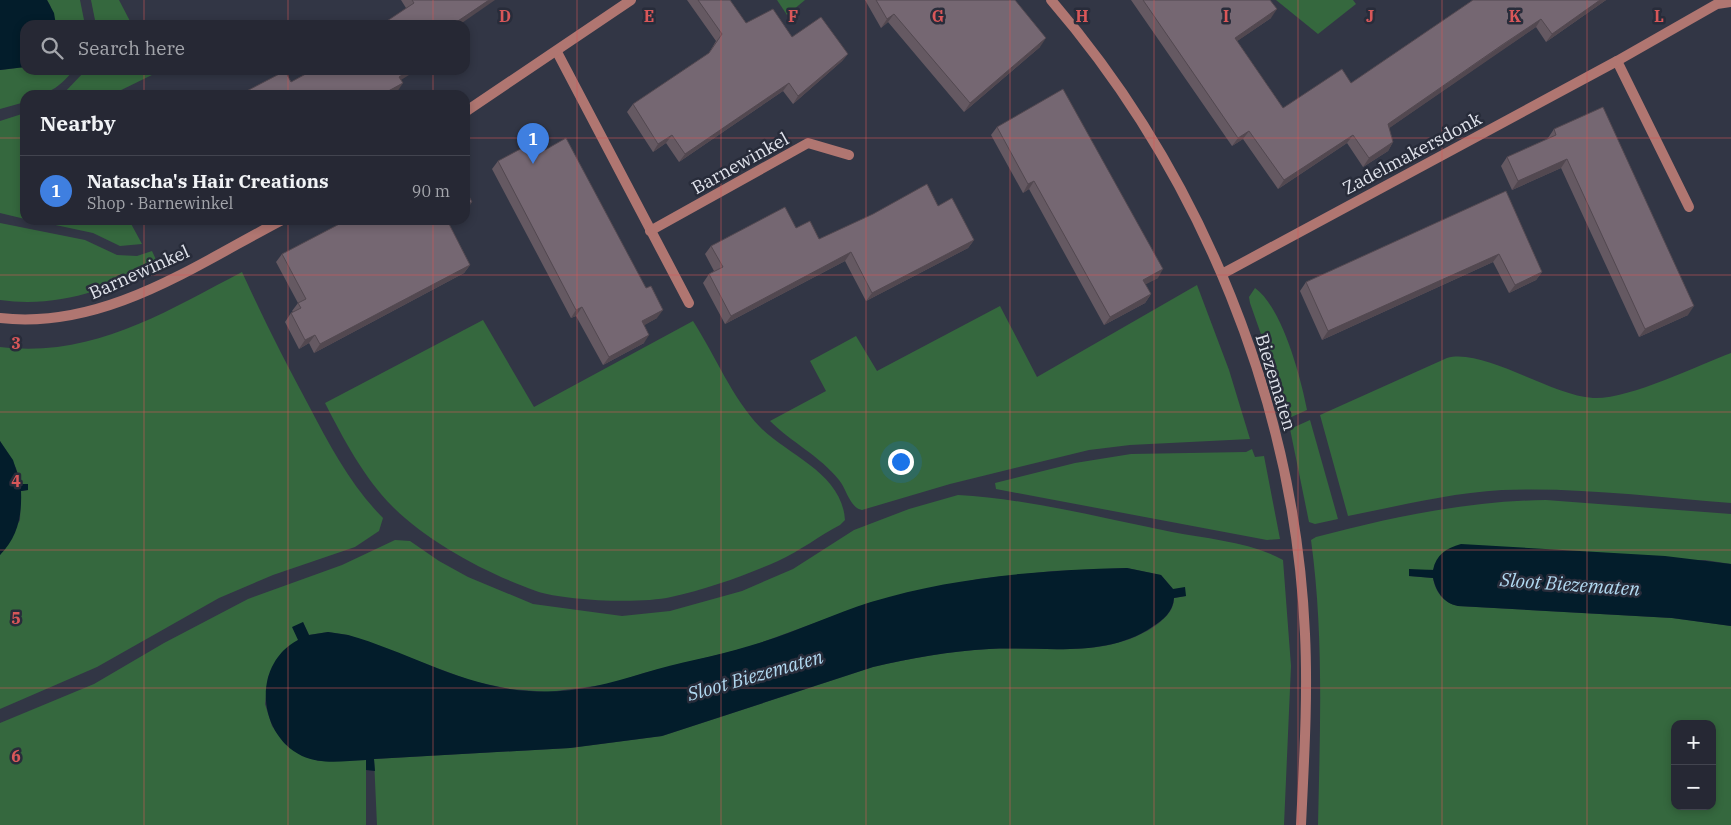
<!DOCTYPE html>
<meta charset="utf-8">
<style>
:root{--surface:#262834;--page:#323440;--text:#f1f3f6;--muted:#a4a6ac;--line:#42444f;--accent:#86cf4b}
body{margin:0;font-family:"IBM Plex Serif",serif;background:var(--page);color:var(--text)}
.controls{position:absolute;right:15px;bottom:15px;display:grid;overflow:hidden;border-radius:10px;box-shadow:0 2px 8px #0003}
.controls button{width:45px;height:45px;display:grid;place-items:center;padding:0;border:0;border-bottom:1px solid var(--line);background:var(--surface);color:var(--text);font:25px sans-serif}
.you{position:absolute;left:900px;top:461px;width:18px;height:18px;margin:-12px;border:4px solid #fff;border-radius:50%;background:#1a73e8;box-shadow:0 0 0 8px #1a73e833}
.badge{display:grid;place-items:center;width:32px;height:32px;border-radius:50%;background:var(--accent);color:#fff;font-size:16px;font-weight:700}
.pin{position:absolute;translate:-50% -41px;filter:drop-shadow(0 1px 2px #0008)}
.pin::after{content:'';position:absolute;top:26px;width:18px;height:15px;background:inherit;clip-path:polygon(0 0,100% 0,50% 100%)}
.list{margin:0;padding:0;list-style:none}
h2{display:flex;justify-content:space-between;align-items:center;height:65px;margin:0;padding:0 20px;font-size:21px}
h2 small{font-size:16px;font-weight:400;color:var(--muted)}
.list li{display:grid;grid-template-columns:32px 1fr auto;gap:15px;align-items:center;box-sizing:border-box;height:70px;padding:0 20px;border-top:1px solid var(--line)}
.list b{display:block;font-size:19px;white-space:nowrap}
.list p{margin:0;font-size:16px;white-space:nowrap;color:var(--muted)}
.list em{font-size:16px;font-style:normal;color:var(--muted)}
.icon{flex:none;width:28px;height:28px;fill:none;stroke:currentColor;stroke-width:2;stroke-linecap:round;stroke-linejoin:round}
.map{position:relative;flex:none;width:1731px;height:825px;overflow:hidden}
.search{position:absolute;background:var(--surface);box-shadow:0 2px 8px #0003;left:20px;top:20px;width:450px;height:55px;display:flex;align-items:center;gap:12px;box-sizing:border-box;padding:0 18px;border-radius:15px;color:var(--muted);font-size:19px}
.panel{position:absolute;background:var(--surface);box-shadow:0 2px 8px #0003;left:20px;top:90px;width:450px;height:135px;border-radius:15px}
.map>svg:first-child{display:block}
.green{fill:#35683e;fill-rule:evenodd}
.water{fill:#031d2b}
.lines{fill:none;stroke-linecap:round;stroke-linejoin:round}
.street{stroke:#b07671;stroke-width:10}
.wall{fill:#655962}
.shaded-wall{fill:#524850}
.building{fill:#756772;stroke:#524850}
.grid{fill:none;stroke:#d95759;stroke-width:1;stroke-opacity:0.55}
.labels{text-anchor:middle;dominant-baseline:central;stroke-width:5;stroke-linejoin:round;paint-order:stroke}
.street-label{font-size:18px;fill:#e1e4ed;stroke:#282c3a}
.water-label{font-size:19px;font-style:italic;fill:#b1d9f1;stroke:#282c3a}
.grid-label{font-size:16px;text-anchor:middle;font-weight:bold;fill:#d95759;stroke:#282c3a;stroke-width:5;stroke-linejoin:round;paint-order:stroke}
</style>
<div class="map">
<svg width="1731" height="825" viewBox="0 0 1731 825">
<rect width="100%" height="100%" fill="#323645"/>
<g class="green">
<path d="M47,0H80L85,25H56L50,5Z"/>
<path d="M91,0H119L132,25H96Z"/>
<path d="M777,0H805L787,15Z"/>
<path d="M1276,0H1353L1356,4L1318,34Z"/>
<path d="M25,67L28,72L33,70H74C58,88 50,95 25,95V102L0,109V70Z"/>
<path d="M86,70H155L156,73L111,95H62Z"/>
<path d="M25,113V219L0,213V121Z"/>
<path d="M32,220H129L142,244L120,246L93,233Z"/>
<path d="M0,223L85,240L117,255L137,256L152,251L158,264C108,290 57,308 0,300Z"/>
<path d="M242,272C263,318 285,362 309,406C330,446 351,486 383,518L379,531L355,547L273,575L219,598L97,667L0,709V555L20,520L21,491L28,490L27,484H21L16,468L0,441V347C93,358 163,313 242,272Z"/>
<path d="M1197,285L1229,370L1250,439L1130,445L1089,450L950,484L862,510C850,508 846,488 839,480C820,456 791,442 770,421L826,391L810,361L856,336L877,371L1000,306L1037,377Z"/>
<path d="M1255,288C1282,307 1301,378 1307,410L1287,419L1269,357L1250,303L1249,297Z"/>
<path d="M483,320L534,407L693,321C715,355 732,398 760,427C789,456 842,473 845,520L840,525C819,536 800,551 778,561C744,576 707,589 671,597C640,604 565,601 536,591C488,574 429,543 393,507C364,478 344,440 325,403Z"/>
<path d="M1731,353V503C1655,497 1579,487 1502,490C1450,493 1399,506 1348,516L1320,415L1447,358C1484,348 1550,395 1593,398C1627,400 1697,366 1731,353Z"/>
<path d="M1310,420L1338,519L1315,524L1309,522L1290,429Z"/>
<path d="M1252,449L1255,457L1264,456L1280,539L1267,540L996,489L995,483L1075,463L1131,454L1246,452Z"/>
<path d="M958,495C1030,499 1102,518 1172,532C1208,539 1251,542 1283,560L1291,666L1284,825H377L374,759L570,748L662,736L873,667C911,658 950,651 989,649C1046,646 1110,660 1159,623C1167,616 1174,609 1174,598L1186,596L1173,589L1161,575L1127,568L1053,571L978,579L872,602L749,647L644,673L610,684L548,692L510,689L472,681L348,635L328,632L309,635L303,622L298,640L282,652L268,677L265,704L272,726L285,744L318,761L366,760V825H0V723L94,684L164,643L248,599L342,565L395,540L410,541L439,561L468,577L533,604L622,616L670,611L742,591L793,569L854,530L909,509Z"/>
<path d="M1546,500L1731,514V564L1705,560L1426,570L1409,576L1433,578C1435,591 1443,603 1458,606L1672,618L1731,626V825H1318C1320,729 1324,635 1311,540L1316,537C1392,517 1467,501 1546,500ZM1675,724H1712V806H1675Z"/>
</g>
<g class="water">
<path d="M0,0H47L54,13L56,25H25V67L0,70Z"/>
<path d="M0,441L13,460L21,484H28V490L21,491C22,515 18,537 0,555Z"/>
<path d="M1461,544L1665,556L1731,564V626L1672,618L1458,606C1443,603 1436,591 1433,578L1409,576V569L1433,570C1436,555 1446,548 1461,544Z"/>
<path d="M1127,568L1161,575L1173,589L1185,587L1186,596L1174,598C1173,612 1163,620 1152,627C1105,659 1044,646 989,649C950,651 911,658 873,667L662,736L570,748L374,759L375,771L366,770V760C344,761 322,765 302,756C257,734 252,664 298,640L292,627L303,622L309,635L328,632L348,635C409,652 463,687 529,691C569,694 605,685 644,673C678,662 715,657 749,646C791,634 830,615 871,602C953,577 1041,570 1127,568Z"/>
</g>
<g class="lines">
<g class="street">
<path d="M1051,0C1201,174 1295,403 1305,634C1308,697 1304,761 1301,825"/>
<path d="M557,52L689,303"/>
<path d="M1617,61L1689,207"/>
<path d="M465,112L631,0"/>
<path d="M650,231L808,143L849,155"/>
<path d="M1222,274L1617,61L1717,4L1731,2"/>
<path d="M0,318C104,330 194,266 282,220"/>
</g>
</g>
<g class="wall">
<path d="M401,0H495L406,8Z"/>
<path d="M687,0H730L746,23L792,37L848,54L842,61L793,104L783,91L679,162L666,143L653,152L627,112L633,104L709,53L716,41Z"/>
<path d="M865,0H1015L1040,47L964,112L888,22L881,28Z"/>
<path d="M1131,0H1270L1271,18L1237,41L1283,108L1351,83L1473,0H1606L1546,42L1536,27L1496,54L1389,128L1393,142L1388,151L1363,167L1347,143L1278,189L1243,139L1232,146Z"/>
<path d="M997,127L1158,278L1145,284L1151,294L1145,303L1104,325L1029,189L1023,193L991,135Z"/>
<path d="M1554,129L1688,315L1639,337L1561,168L1512,190L1501,166L1507,157L1548,139V138Z"/>
<path d="M545,150L646,288L657,318L644,325V343L603,365L576,316L571,318L492,169L498,161Z"/>
<path d="M1506,191L1542,272L1536,280L1509,293L1493,262L1322,340L1300,291L1306,282Z"/>
<path d="M938,206L974,240L968,248L866,301L845,261L725,324L703,283L709,274L714,271L705,254L711,246L796,228L819,239Z"/>
<path d="M447,220L470,265L464,273L314,353L309,343L299,349L285,322L291,313L293,312L292,311L298,303L276,262L282,254Z"/>
</g>
<g class="shaded-wall">
<path d="M489,0H495L459,25H452Z"/>
<path d="M1600,0H1606L1546,42L1552,34Z"/>
<path d="M1277,9L1271,18L1230,46L1235,38Z"/>
<path d="M894,14L888,22L881,28L887,19Z"/>
<path d="M1541,19L1536,27L1382,133L1388,124Z"/>
<path d="M1046,38L1040,47L964,112L970,103Z"/>
<path d="M848,54L842,61L793,104L798,96Z"/>
<path d="M410,70H417L393,85L399,77Z"/>
<path d="M403,83L397,92L391,95H381Z"/>
<path d="M789,83L783,91L679,162L685,154Z"/>
<path d="M1249,131L1243,139L1232,146L1238,138Z"/>
<path d="M672,135L666,143L653,152L658,144Z"/>
<path d="M1353,135L1347,143L1278,189L1284,180Z"/>
<path d="M1393,142L1388,151L1363,167L1369,158Z"/>
<path d="M1567,159L1561,168L1512,190L1518,181Z"/>
<path d="M1034,181L1029,189L1023,193L1028,184Z"/>
<path d="M472,202L466,211H465V206Z"/>
<path d="M974,240L968,248L866,301L872,293Z"/>
<path d="M851,252L845,261L725,324L731,316Z"/>
<path d="M1499,254L1493,262L1322,340L1328,331Z"/>
<path d="M470,265L464,273L314,353L320,344Z"/>
<path d="M1163,269L1158,278L1137,289L1143,280Z"/>
<path d="M1542,272L1536,280L1509,293L1515,285Z"/>
<path d="M1151,294L1145,303L1104,325L1110,317Z"/>
<path d="M1694,306L1688,315L1639,337L1645,329Z"/>
<path d="M582,307L576,316L571,318L576,310Z"/>
<path d="M663,310L657,318L636,330L642,321Z"/>
<path d="M315,335L309,343L299,349L305,340Z"/>
<path d="M649,335L644,343L603,365L609,357Z"/>
</g>
<g class="building">
<path d="M412,0H489L452,25H381L414,3Z"/>
<path d="M698,0H730L746,23L773,9L792,37L821,17L848,54L798,96L789,83L685,154L672,135L658,144L633,104L709,53L722,34Z"/>
<path d="M876,0H1015L1046,38L970,103L894,14L887,19Z"/>
<path d="M1143,0H1270L1277,9L1235,38L1283,108L1342,69L1351,83L1473,0H1600L1552,34L1541,19L1502,45L1388,124L1393,142L1369,158L1353,135L1284,180L1249,131L1238,138Z"/>
<path d="M313,70H410L399,77L403,83L381,95H239L285,71L291,82Z"/>
<path d="M1063,89L1163,269L1143,280L1151,294L1110,317L1034,181L1028,184L997,127Z"/>
<path d="M1603,107L1694,306L1645,329L1567,159L1518,181L1507,157L1556,135L1554,129Z"/>
<path d="M566,138L646,288L651,286L663,310L642,321L649,335L609,357L582,307L576,310L498,161L539,139L545,150Z"/>
<path d="M927,184L938,206L952,198L974,240L872,293L851,252L731,316L709,274L723,267L711,246L785,207L796,228L810,221L819,239L873,214Z"/>
<path d="M465,189L472,202L465,206Z"/>
<path d="M1506,191L1542,272L1515,285L1499,254L1328,331L1306,282Z"/>
<path d="M347,220H447L470,265L320,344L315,335L305,340L291,313L301,308L298,303L306,299L282,254Z"/>
</g>
<path class="grid" d="M144,0V25M288,0V25M433,0V25M577,0V825M721,0V825M866,0V825M1010,0V825M1154,0V825M1298,0V825M1442,0V825M1587,0V825M144,70V95M288,70V95M433,70V95M0,138H25M465,138H1731M144,220V825M288,220V825M433,220V825M0,275H1731M0,412H1731M0,550H1731M0,688H1731"/>
<g class="labels">
<g class="street-label">
<text transform="translate(1412 153) rotate(-28)">Zadelmakersdonk</text>
<text transform="translate(740 163) rotate(-29)">Barnewinkel</text>
<text transform="translate(139 272) rotate(-24)">Barnewinkel</text>
<text transform="translate(1276 382) rotate(73)">Biezematen</text>
</g>
<g class="water-label">
<text transform="translate(1570 584) rotate(4)">Sloot Biezematen</text>
<text transform="translate(755 675) rotate(-16)">Sloot Biezematen</text>
</g>
</g>
<g class="grid-label">
<text x="505" y="22">D</text>
<text x="649" y="22">E</text>
<text x="793" y="22">F</text>
<text x="938" y="22">G</text>
<text x="1082" y="22">H</text>
<text x="1226" y="22">I</text>
<text x="1370" y="22">J</text>
<text x="1515" y="22">K</text>
<text x="1659" y="22">L</text>
<text x="16" y="349">3</text>
<text x="16" y="487">4</text>
<text x="16" y="624">5</text>
<text x="16" y="762">6</text>
</g>
</svg>
<div class="controls">
<button>+</button>
<button>−</button>
</div>
<div class="you"></div>
<div class="pin badge" style="left:533px;top:164px;background:#3f7fe0">1</div>
<div class="search"><svg class="icon" aria-label="search" viewBox="0 0 24 24"><circle cx="10" cy="10" r="6"/><path d="M15 15l6 6"/></svg>Search here</div>
<section class="panel">
<h2>Nearby<small></small></h2>
<ul class="list">
<li><span class="badge" style="background:#3f7fe0">1</span><div><b>Natascha's Hair Creations</b><p>Shop · Barnewinkel</p></div><em>90 m</em></li>
</ul>
</section>
</div>
